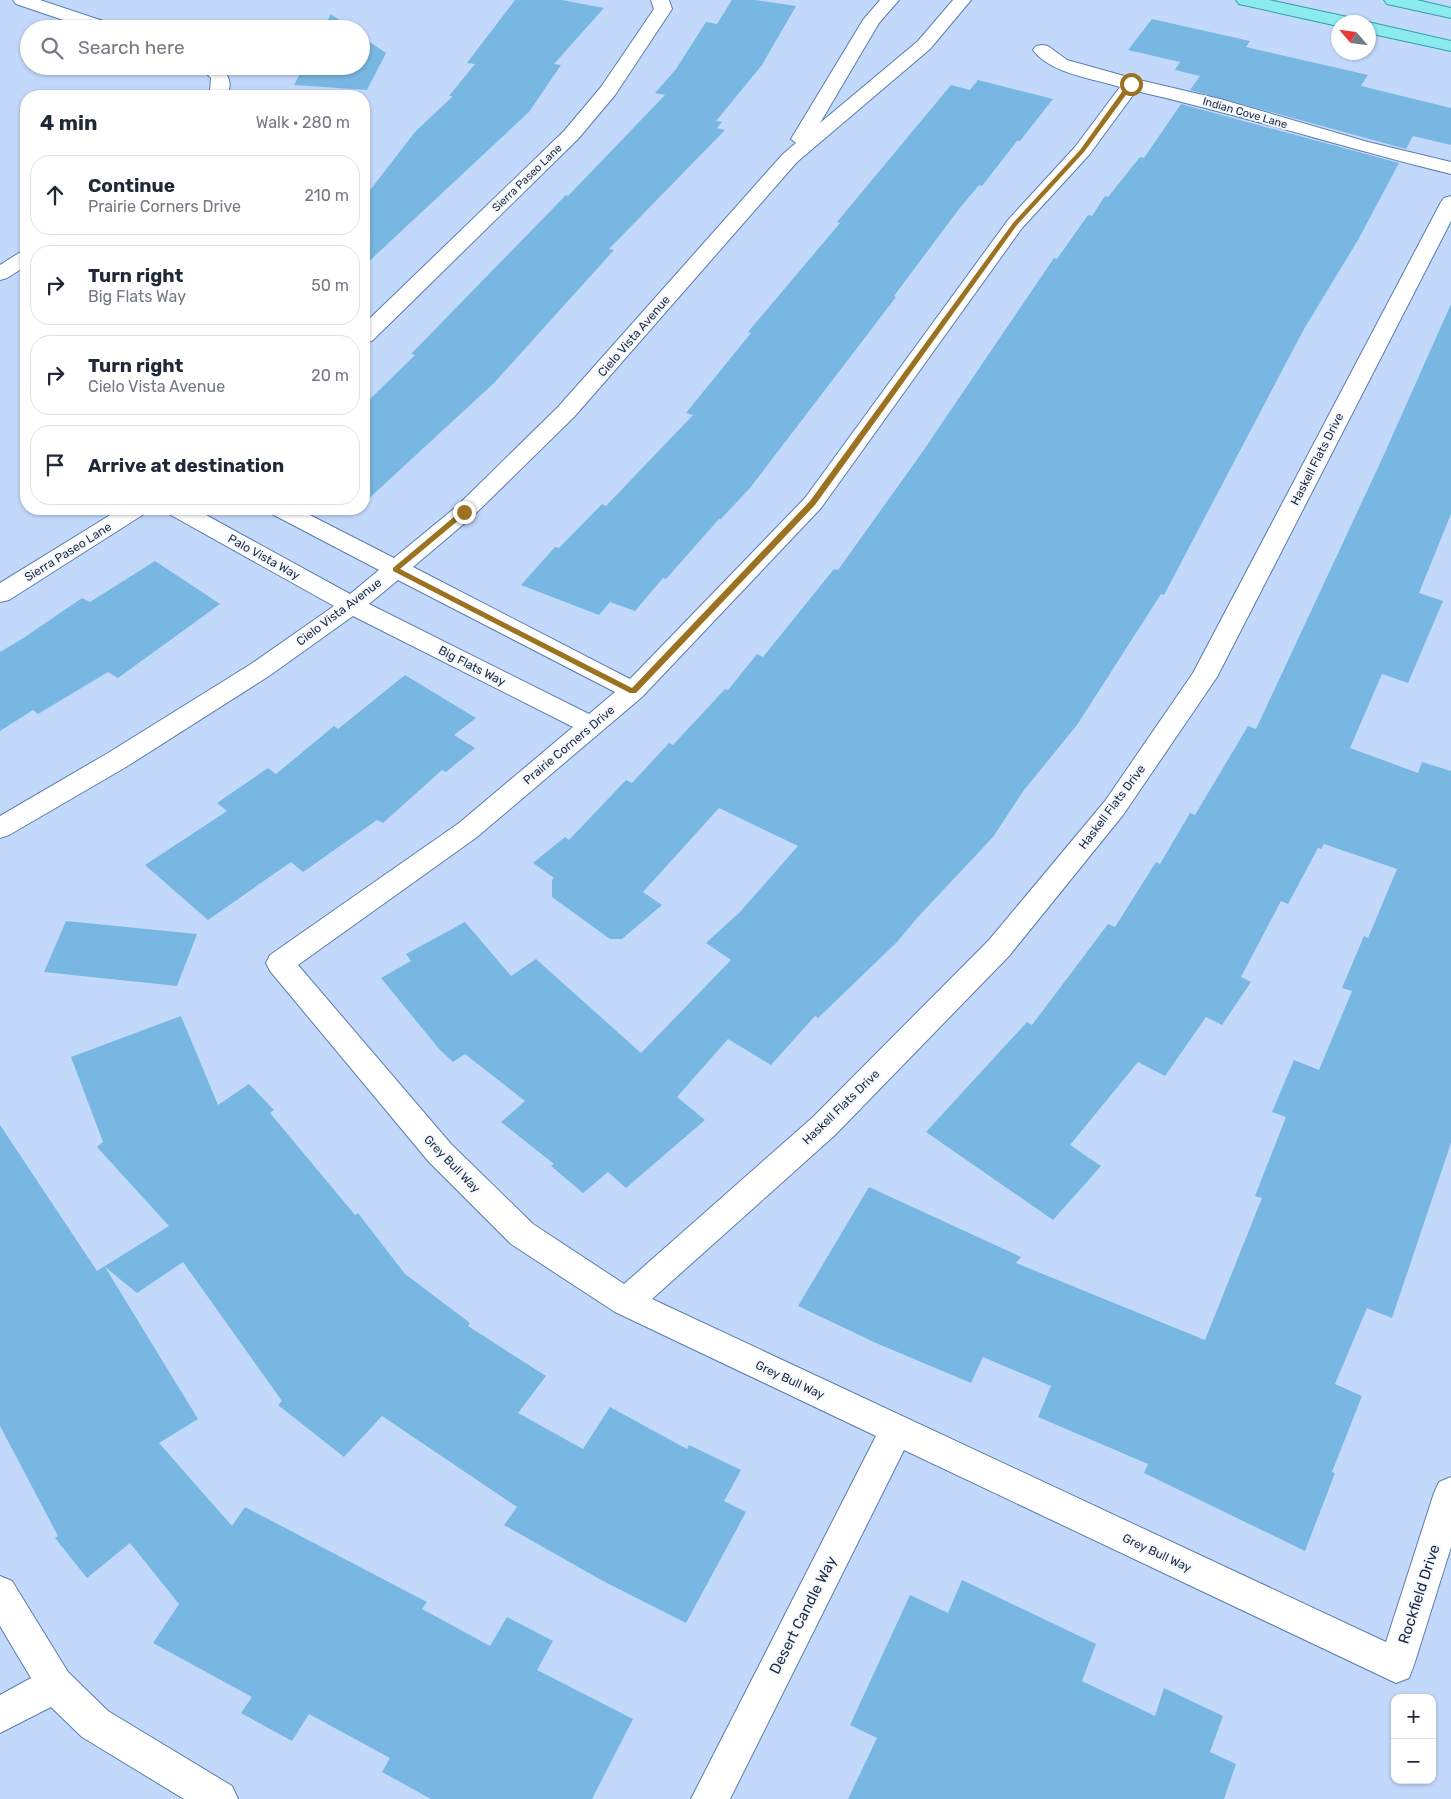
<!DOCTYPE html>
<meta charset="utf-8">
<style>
:root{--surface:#fff;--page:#f2f2f3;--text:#1f2937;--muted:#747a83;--line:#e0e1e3}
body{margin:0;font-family:Rubik,sans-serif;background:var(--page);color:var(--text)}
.controls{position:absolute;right:15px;bottom:15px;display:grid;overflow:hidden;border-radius:10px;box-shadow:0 1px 4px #0004}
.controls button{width:45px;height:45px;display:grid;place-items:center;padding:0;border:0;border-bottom:1px solid var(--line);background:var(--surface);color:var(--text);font:25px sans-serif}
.compass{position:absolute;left:1331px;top:15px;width:45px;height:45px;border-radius:50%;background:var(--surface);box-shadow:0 1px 4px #0004;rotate:298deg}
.stop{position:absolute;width:15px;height:15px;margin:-11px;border:4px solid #9c711f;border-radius:50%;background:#fff}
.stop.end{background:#9c711f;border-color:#fff;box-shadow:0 1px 5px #0008}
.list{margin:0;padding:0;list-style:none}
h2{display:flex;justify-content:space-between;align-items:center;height:65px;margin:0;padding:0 20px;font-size:21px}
h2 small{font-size:16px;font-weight:400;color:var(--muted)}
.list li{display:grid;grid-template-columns:32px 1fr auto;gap:15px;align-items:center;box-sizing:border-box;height:80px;margin:0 10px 10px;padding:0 10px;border:1px solid var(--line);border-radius:20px}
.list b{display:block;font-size:19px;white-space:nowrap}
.list p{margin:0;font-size:16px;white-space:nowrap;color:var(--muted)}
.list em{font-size:16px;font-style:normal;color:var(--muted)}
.icon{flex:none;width:28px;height:28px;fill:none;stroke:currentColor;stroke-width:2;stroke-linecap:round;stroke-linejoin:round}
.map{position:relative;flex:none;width:1451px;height:1799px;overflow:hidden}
.search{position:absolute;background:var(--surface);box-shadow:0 1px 4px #0004;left:20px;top:20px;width:350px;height:55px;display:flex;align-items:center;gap:12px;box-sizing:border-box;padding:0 18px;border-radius:28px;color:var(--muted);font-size:19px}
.panel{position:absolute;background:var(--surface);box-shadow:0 1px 4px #0004;left:20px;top:90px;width:350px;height:425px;border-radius:20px}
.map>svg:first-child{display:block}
.building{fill:#78b7e1}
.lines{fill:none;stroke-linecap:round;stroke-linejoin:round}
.minor-casing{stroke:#5b7cb0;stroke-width:2}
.major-casing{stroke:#329eaa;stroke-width:2}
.minor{fill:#fff;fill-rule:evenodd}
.major{fill:#8bebee;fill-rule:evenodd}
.route{fill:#9c711f}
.labels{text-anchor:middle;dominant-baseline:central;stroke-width:4;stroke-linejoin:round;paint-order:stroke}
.far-street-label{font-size:11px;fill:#1c2a40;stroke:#f5f9ff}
.street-label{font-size:12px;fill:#1c2a40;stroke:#f5f9ff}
.near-street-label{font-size:15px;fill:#1c2a40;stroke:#f5f9ff}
</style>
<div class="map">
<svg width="1451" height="1799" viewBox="0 0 1451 1799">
<rect width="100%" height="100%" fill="#c3d9fc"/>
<g class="building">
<path d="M515,0H562L604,8L554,64L561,65L529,112L364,266V198L415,132L453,96H449L475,64L467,63Z"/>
<path d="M732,0H755L796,6L762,65L716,121L722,122L717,128L725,130L609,249L614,250L494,383L364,503V405L415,355L411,354L566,195L568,196L665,95L655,93L676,69L706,22L717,24Z"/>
<path d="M331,14L351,29H323Z"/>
<path d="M1152,19L1250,41L1246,47L1368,75L1361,86L1451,108V145L1413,136L1406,149L1190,90L1200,76L1175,70L1180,62L1128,50Z"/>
<path d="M361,36L386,53L367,90L294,85L304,66H361Z"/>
<path d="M978,80L1053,99L1020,141H1017L982,186L979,185L959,209L894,296L896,297L750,488L721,519H719L666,579L663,578L635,611L610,602L599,615L521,585L555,547L559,548L602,504L606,506L693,415L686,413L751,333L748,332L840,223L837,222L951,85L970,90Z"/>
<path d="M1181,104L1399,163L1358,240L1304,329L1164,595L1161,594L1077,725L1024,790L993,837L917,918L897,942L818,1018L815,1016L771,1065L728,1039L677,1097L705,1120L626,1188L608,1172L583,1193L551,1166L554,1164L501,1122L525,1101L465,1054L453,1062L440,1050L381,978L411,961L406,954L465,922L511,976L536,959L641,1053L731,960L706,943L740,912L798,846L719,808L643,892L662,905L622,939H610L552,897V880L554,878L533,863L565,837L569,840L626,780L632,783L669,743L673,745L725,689L728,690L757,654L763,657L834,569L838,570L921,454L1054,258L1057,259L1088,215L1092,216L1105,196L1108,197L1140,157L1144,158Z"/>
<path d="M1451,304V514L1419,593L1443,601L1408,683L1382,674L1350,748L1418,773L1422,762L1451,771V1143L1392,1318L1367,1308L1335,1384L1362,1396L1332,1472L1335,1473L1305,1551L1144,1473L1148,1464L1038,1417L1051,1386L983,1357L971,1383L876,1343L798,1306L869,1187L1021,1257L1016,1263L1205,1340L1262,1198L1255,1196L1286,1117L1272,1112L1294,1060L1319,1070L1352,991L1342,988L1364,936L1368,938L1397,869L1324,844L1321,849L1318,848L1288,904L1281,901L1241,977L1251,982L1222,1025L1206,1017L1165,1076L1138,1062L1070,1145L1101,1166L1053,1220L926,1132L1027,1022L1032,1025L1108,924L1115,927L1156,862L1160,864L1190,813L1195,815L1248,726L1256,729L1382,459Z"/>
<path d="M155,561L220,604L118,678L108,672L38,714L33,710L0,731V652L22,639L82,598L90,602Z"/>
<path d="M405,675L476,718L454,735L475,748L446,772L442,770L383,823L377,820L303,872L291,862L208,920L145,865L227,811L217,803L268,768L276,774L334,726L338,729Z"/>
<path d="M66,921L197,934L177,986L44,972Z"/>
<path d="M181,1016L218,1105L249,1084L274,1110L270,1113L355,1215L358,1213L405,1274L470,1323L468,1326L546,1376L518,1413L583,1449L610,1407L687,1449L689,1445L741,1470L724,1501L746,1512L686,1623L603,1581L504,1525L517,1507L382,1416L344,1457L278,1405L282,1401L183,1262L137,1293L105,1267L198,1419L159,1443L232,1526L245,1507L427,1602L422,1609L490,1646L507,1617L553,1641L537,1670L633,1719L592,1799H431L382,1772L390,1758L309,1714L292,1741L241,1713L252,1697L153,1643L179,1604L130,1543L87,1578L55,1538L58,1536L0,1426V1125L97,1271L169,1226L97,1147L103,1142L71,1057Z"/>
<path d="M962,1580L1096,1644L1082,1681L1155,1716L1164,1688L1223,1716L1210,1752L1236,1764L1224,1799H848L877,1738L850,1725L910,1595L948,1613Z"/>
</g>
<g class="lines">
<g class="minor-casing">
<g id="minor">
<path d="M13,0H40L115,25L118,29H90L16,4Z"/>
<path d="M651,0H669L672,9L615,95L578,139L372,341L364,342V324L564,131L601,87L654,9Z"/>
<path d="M880,0H899L879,23L820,123L918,41L953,0H971L930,49L797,162L574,417L472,517L413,567L630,679L805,498L1008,220L1075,147L1120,87C1094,79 1049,73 1033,50L1036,46L1042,45L1048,46L1067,60L1135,79L1220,99L1368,142L1451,162V174C1345,148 1242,115 1136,91L1089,155L1022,228L821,508L642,697L477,837L298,965L451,1144L533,1224L624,1284L813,1117L989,940L1105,801L1193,673L1441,202L1444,198L1451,196V221L1217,677L1123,815L1009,956L835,1135L652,1299L1386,1642L1434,1493L1439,1482L1451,1477V1547L1414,1665L1409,1678L1396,1683L904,1450L730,1799H691L876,1436L615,1312L511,1244L429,1162L270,971L266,963L270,955L459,823L573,727L353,616L269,676L126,767L9,835L0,838V816L108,753L251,664L334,606L169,514L166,509H195L350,594L379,570L272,514L269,509H298L394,558L456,507L558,407L783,154L796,143L791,139L863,20ZM398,580L615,692L589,714L369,604Z"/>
<path d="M199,66H219C228,74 234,84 226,96H205L210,90L211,78Z"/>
<path d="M26,251V266L7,278L0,280V265L19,253Z"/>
<path d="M120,509H148L144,514L9,600L0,602V583Z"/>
<path d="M0,1576L12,1581L68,1672L108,1711L232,1786L238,1799H184L82,1737L51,1707L0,1733V1695L31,1678L0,1626Z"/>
</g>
</g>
<g class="major-casing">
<g id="major">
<path d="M1236,0H1269L1352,18L1355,22H1338V26L1239,4Z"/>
<path d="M1384,0H1417L1451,8V18L1387,4Z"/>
<path d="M1364,22H1368L1451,41V51L1368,33V22Z"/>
</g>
</g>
<use href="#minor" class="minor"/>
<use href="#major" class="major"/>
</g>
<path class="route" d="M1129,82L1134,84L1084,152L1017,225L815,505L636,693H630L393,571V568L461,511H466V514L400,569L632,688L810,501L1013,223L1080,150Z"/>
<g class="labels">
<g class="far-street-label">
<text transform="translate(1245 113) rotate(16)">Indian Cove Lane</text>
<text transform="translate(527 178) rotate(-44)">Sierra Paseo Lane</text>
</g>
<g class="street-label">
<text transform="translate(634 336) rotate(-49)">Cielo Vista Avenue</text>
<text transform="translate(1317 459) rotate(-63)">Haskell Flats Drive</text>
<text transform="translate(68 552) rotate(-32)">Sierra Paseo Lane</text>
<text transform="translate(264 557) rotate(29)">Palo Vista Way</text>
<text transform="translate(339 612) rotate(-37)">Cielo Vista Avenue</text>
<text transform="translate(472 666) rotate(27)">Big Flats Way</text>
<text transform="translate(569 745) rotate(-40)">Prairie Corners Drive</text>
<text transform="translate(1112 807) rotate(-53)">Haskell Flats Drive</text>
<text transform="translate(841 1107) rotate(-44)">Haskell Flats Drive</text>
<text transform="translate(452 1164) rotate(46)">Grey Bull Way</text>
<text transform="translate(790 1380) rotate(25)">Grey Bull Way</text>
<text transform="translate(1157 1553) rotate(25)">Grey Bull Way</text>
</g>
<g class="near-street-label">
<text transform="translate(1419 1594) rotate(-72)">Rockfield Drive</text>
<text transform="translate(803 1615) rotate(-63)">Desert Candle Way</text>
</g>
</g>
</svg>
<div class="controls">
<button>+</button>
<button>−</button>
</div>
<svg class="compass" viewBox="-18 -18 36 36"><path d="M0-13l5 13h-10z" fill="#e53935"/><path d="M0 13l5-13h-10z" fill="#747a83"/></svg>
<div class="stop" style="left:1131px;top:84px"></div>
<div class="stop end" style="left:464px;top:512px"></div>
<div class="search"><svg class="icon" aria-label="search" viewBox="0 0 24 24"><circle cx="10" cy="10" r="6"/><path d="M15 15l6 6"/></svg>Search here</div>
<section class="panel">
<h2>4 min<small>Walk · 280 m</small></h2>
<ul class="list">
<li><svg class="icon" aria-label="ahead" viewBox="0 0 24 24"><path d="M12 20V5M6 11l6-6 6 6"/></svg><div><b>Continue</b><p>Prairie Corners Drive</p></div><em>210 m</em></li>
<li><svg class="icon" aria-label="right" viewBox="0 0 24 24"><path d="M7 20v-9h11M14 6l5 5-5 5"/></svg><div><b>Turn right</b><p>Big Flats Way</p></div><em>50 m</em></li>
<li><svg class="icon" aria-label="right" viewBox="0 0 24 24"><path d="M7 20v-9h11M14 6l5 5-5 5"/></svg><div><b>Turn right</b><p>Cielo Vista Avenue</p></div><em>20 m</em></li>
<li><svg class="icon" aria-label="arrive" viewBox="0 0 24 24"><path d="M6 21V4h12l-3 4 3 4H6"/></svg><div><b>Arrive at destination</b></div></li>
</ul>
</section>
</div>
